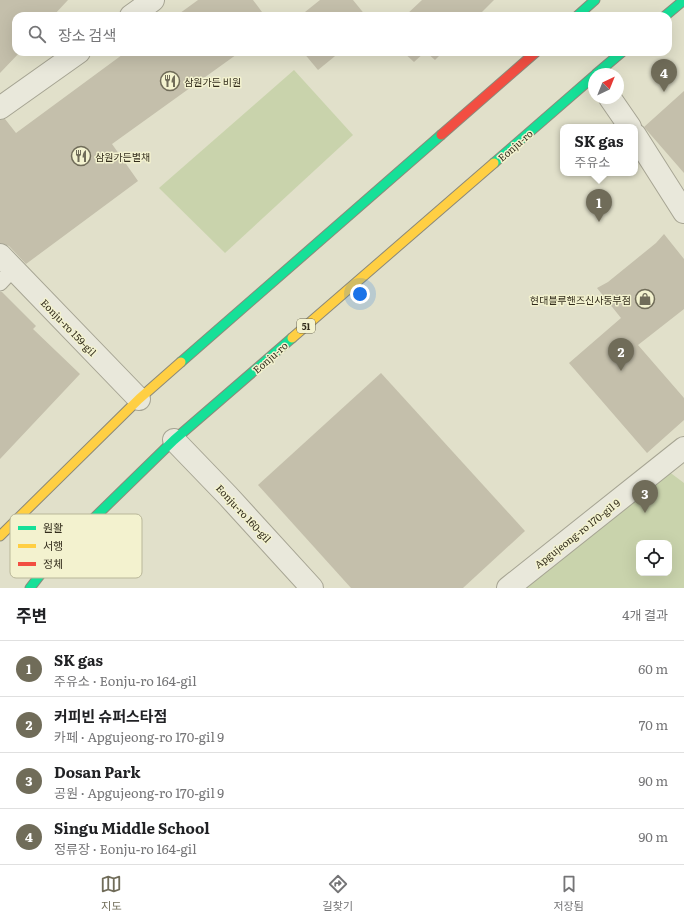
<!DOCTYPE html>
<html lang="ko">
<meta charset="utf-8">
<style>
:root{--surface:#fff;--page:#f2f2f2;--text:#202124;--muted:#757577;--line:#e0e0e0;--accent:#706c59}
body{margin:0;font-family:Literata,"Noto Sans KR",serif;background:var(--page);color:var(--text)}
.controls{position:absolute;right:12px;bottom:12px;display:grid;overflow:hidden;border-radius:8px;box-shadow:0 4px 16px #0002}
.controls button{width:36px;height:36px;display:grid;place-items:center;padding:0;border:0;border-bottom:1px solid var(--line);background:var(--surface);color:var(--text);font:20px sans-serif}
.compass{position:absolute;left:588px;top:68px;width:36px;height:36px;border-radius:50%;background:var(--surface);box-shadow:0 4px 16px #0002;rotate:43deg}
.you{position:absolute;left:360px;top:294px;width:14px;height:14px;margin:-10px;border:3px solid #fff;border-radius:50%;background:#1a73e8;box-shadow:0 0 0 6px #1a73e833}
.badge{display:grid;place-items:center;width:26px;height:26px;border-radius:50%;background:var(--accent);color:#fff;font-size:13px;font-weight:700}
.pin{position:absolute;translate:-50% -33px;filter:drop-shadow(0 1px 2px #0008)}
.pin::after{content:'';position:absolute;top:21px;width:14px;height:12px;background:inherit;clip-path:polygon(0 0,100% 0,50% 100%)}
.popup{position:absolute;left:560px;top:124px;width:78px;height:52px;box-sizing:border-box;display:grid;place-content:center;border-radius:8px;background:var(--surface);filter:drop-shadow(0 1px 3px #0005);font-size:13px;white-space:nowrap;color:var(--muted)}
.popup b{font-size:15px;color:var(--text)}
.popup::after{content:'';position:absolute;left:50%;top:100%;margin-left:-8px;border:8px solid transparent;border-top-color:var(--surface)}
.list{margin:0;padding:0;list-style:none}
h2{display:flex;justify-content:space-between;align-items:center;height:52px;margin:0;padding:0 16px;font-size:17px}
h2 small{font-size:13px;font-weight:400;color:var(--muted)}
.list li{display:grid;grid-template-columns:26px 1fr auto;gap:12px;align-items:center;box-sizing:border-box;height:56px;padding:0 16px;border-top:1px solid var(--line)}
.list b{display:block;font-size:15px;white-space:nowrap}
.list p{margin:0;font-size:13px;white-space:nowrap;color:var(--muted)}
.list em{font-size:13px;font-style:normal;color:var(--muted)}
.icon{flex:none;width:22px;height:22px;fill:none;stroke:currentColor;stroke-width:2;stroke-linecap:round;stroke-linejoin:round}
.map{position:relative;flex:none;width:684px;height:588px;overflow:hidden}
.search{position:absolute;background:var(--surface);box-shadow:0 4px 16px #0002;left:12px;right:12px;top:12px;height:44px;display:flex;align-items:center;gap:10px;box-sizing:border-box;padding:0 14px;border-radius:12px;color:var(--muted);font-size:15px}
.sheet{height:276px;background:var(--surface)}
nav{display:flex;justify-content:space-around;align-items:center;box-sizing:border-box;height:56px;border-top:1px solid var(--line);background:var(--surface);font-size:11px;color:var(--muted)}
nav a{display:grid;justify-items:center;gap:2px}
nav .on{color:var(--accent)}
.map>svg:first-child{display:block}
.green{fill:#c9d3ac;fill-rule:evenodd}
.building{fill:#c4bfab}
.lines{fill:none;stroke-linecap:round;stroke-linejoin:round}
.lane-casing{stroke:#a6a493;stroke-width:17}
.street-casing{stroke:#a6a493;stroke-width:24}
.fast-casing{stroke:#8b897a;stroke-width:11}
.slow-casing{stroke:#8b897a;stroke-width:11}
.jam-casing{stroke:#8b897a;stroke-width:11}
.lane{stroke:#e9e8db;stroke-width:15}
.street{stroke:#e9e8db;stroke-width:22}
.fast{stroke:#16e098;stroke-width:9}
.slow{stroke:#ffcf43;stroke-width:9}
.jam{stroke:#f24e42;stroke-width:9}
.labels{text-anchor:middle;dominant-baseline:central;stroke-width:3;stroke-linejoin:round;paint-order:stroke}
.shield{fill:#f3f2cf;stroke:#6d6852;stroke-width:1}
.shield-label{font-size:9px;font-weight:bold;fill:#332d1c}
.poi-label{font-size:10px;fill:#332d1c;stroke:#f3f2cf;text-anchor:start}
.street-label{font-size:10px;fill:#332d1c;stroke:#f3f2cf}
.key{fill:#f3f2cf;stroke:#b9b799;stroke-width:1}
.key-label{font-size:11px;fill:#332d1c}
</style>
<div class="map">
<svg width="684" height="588" viewBox="0 0 684 588">
<rect width="100%" height="100%" fill="#e1e0ca"/>
<g class="green">
<path d="M294,70L353,135L225,253L159,188Z"/>
<path d="M664,468L684,483V588H507ZM639,543H669V573H639Z"/>
</g>
<g class="building">
<path d="M0,0H68L53,16H16V52H20L0,73Z"/>
<path d="M198,0H253L265,16H176Z"/>
<path d="M320,0H353L366,16H300Z"/>
<path d="M422,0H494L478,16H405Z"/>
<path d="M126,52H240L112,144L138,181L26,264L9,246L0,243V120L5,119L16,133Z"/>
<path d="M303,52H340L318,70Z"/>
<path d="M403,52H425L414,62Z"/>
<path d="M426,52H443L435,60Z"/>
<path d="M684,91V173L644,127Z"/>
<path d="M664,234L684,259V309L638,345L684,398V420L647,453L569,363L621,318L597,288L608,282L656,243Z"/>
<path d="M0,292H2L36,326L33,329L80,374L0,459Z"/>
<path d="M381,373L525,531L463,588H351L258,485Z"/>
</g>
<g class="lines">
<g class="lane-casing">
<path id="lane" d="M0,283L13,269"/>
</g>
<g class="street-casing">
<g id="street">
<path d="M131,16L153,0"/>
<path d="M610,98L630,127"/>
<path d="M0,108L79,52"/>
<path d="M635,135L684,212"/>
<path d="M0,255L139,399"/>
<path d="M174,440L228,496L312,588"/>
<path d="M508,588L684,448"/>
</g>
</g>
<g class="fast-casing">
<g id="fast">
<path d="M577,16L595,0"/>
<path d="M665,16L684,0"/>
<path d="M596,74L622,52"/>
<path d="M494,163L594,76"/>
<path d="M181,362L441,135"/>
<path d="M30,588L54,557L174,440L292,338"/>
</g>
</g>
<g class="slow-casing">
<g id="slow">
<path d="M292,338L494,163"/>
<path d="M0,536L139,399L181,362"/>
</g>
</g>
<g class="jam-casing">
<path id="jam" d="M441,135L536,52"/>
</g>
<use href="#lane" class="lane"/>
<use href="#street" class="street"/>
<use href="#fast" class="fast"/>
<use href="#slow" class="slow"/>
<use href="#jam" class="jam"/>
</g>
<defs>
<g id="restaurant-ring" transform="scale(1)"><circle r="9.5" fill="#f3f2cf" stroke="#706c59" stroke-width="1.5"/><path d="M-5-6h1v4h1v-4h1v4h1v-4h1v5L-1.5 .5V6h-2V.5L-5-1ZM5-6V6H3V1.5H1.5Q1.5-4 5-6Z" fill="#706c59"/></g>
<g id="shop-ring" transform="scale(1)"><circle r="9.5" fill="#f3f2cf" stroke="#706c59" stroke-width="1.5"/><path d="M-5-2.5h2.3a2.7 3.5 0 0 1 5.4 0H5L5.5 6h-11ZM-1.5-2.5h3a1.5 2.3 0 0 0-3 0Z" fill="#706c59"/></g>
</defs>
<g fill-rule="evenodd">
<use href="#restaurant-ring" x="170" y="81"/>
<use href="#restaurant-ring" x="81" y="156"/>
<use href="#shop-ring" x="645" y="299"/>
</g>
<g class="labels">
<rect class="shield" x="297" y="319" width="18" height="14" rx="3"/>
<g class="shield-label">
<text x="306" y="326">51</text>
</g>
<g class="poi-label">
<text x="184" y="81">삼원가든 비원</text>
<text x="95" y="156">삼원가든별채</text>
<text x="631" y="299" text-anchor="end">현대블루핸즈신사동부점</text>
</g>
<g class="street-label">
<text transform="translate(515 145) rotate(-41)">Eonju-ro</text>
<text transform="translate(69 327) rotate(46)">Eonju-ro 159-gil</text>
<text transform="translate(270 357) rotate(-41)">Eonju-ro</text>
<text transform="translate(244 513) rotate(47)">Eonju-ro 160-gil</text>
<text transform="translate(577 533) rotate(-38)">Apgujeong-ro 170-gil 9</text>
</g>
</g>
<rect x="10" y="514" width="132" height="64" rx="6" class="key"/>
<rect x="18" y="526" width="18" height="4" fill="#16e098"/>
<rect x="18" y="544" width="18" height="4" fill="#ffcf43"/>
<rect x="18" y="562" width="18" height="4" fill="#f24e42"/>
<g class="key-label">
<text x="43" y="532">원활</text>
<text x="43" y="550">서행</text>
<text x="43" y="568">정체</text>
</g>
</svg>
<div class="controls">
<button><svg class="icon" aria-label="locate" viewBox="0 0 24 24"><circle cx="12" cy="12" r="6"/><path d="M12 2v4M12 18v4M2 12h4M18 12h4"/></svg></button>
</div>
<svg class="compass" viewBox="-18 -18 36 36"><path d="M0-13l5 13h-10z" fill="#e53935"/><path d="M0 13l5-13h-10z" fill="#757577"/></svg>
<div class="you"></div>
<div class="pin badge" style="left:599px;top:222px">1</div>
<div class="popup"><b>SK gas</b>주유소</div>
<div class="pin badge" style="left:621px;top:371px">2</div>
<div class="pin badge" style="left:645px;top:513px">3</div>
<div class="pin badge" style="left:664px;top:92px">4</div>
<div class="search"><svg class="icon" aria-label="search" viewBox="0 0 24 24"><circle cx="10" cy="10" r="6"/><path d="M15 15l6 6"/></svg>장소 검색</div>
</div>
<section class="sheet">
<h2>주변<small>4개 결과</small></h2>
<ul class="list">
<li><span class="badge">1</span><div><b>SK gas</b><p>주유소 · Eonju-ro 164-gil</p></div><em>60 m</em></li>
<li><span class="badge">2</span><div><b>커피빈 슈퍼스타점</b><p>카페 · Apgujeong-ro 170-gil 9</p></div><em>70 m</em></li>
<li><span class="badge">3</span><div><b>Dosan Park</b><p>공원 · Apgujeong-ro 170-gil 9</p></div><em>90 m</em></li>
<li><span class="badge">4</span><div><b>Singu Middle School</b><p>정류장 · Eonju-ro 164-gil</p></div><em>90 m</em></li>
</ul>
</section>
<nav>
<a class="on"><svg class="icon" aria-label="map" viewBox="0 0 24 24"><path d="M3 6l6-2 6 2 6-2v14l-6 2-6-2-6 2zM9 4v14M15 6v14"/></svg>지도</a>
<a><svg class="icon" aria-label="directions" viewBox="0 0 24 24"><path d="M12 3l9 9-9 9-9-9zM9 14v-3h6M13 9l2 2-2 2"/></svg>길찾기</a>
<a><svg class="icon" aria-label="saved" viewBox="0 0 24 24"><path d="M7 4h10v16l-5-4-5 4z"/></svg>저장됨</a>
</nav>
